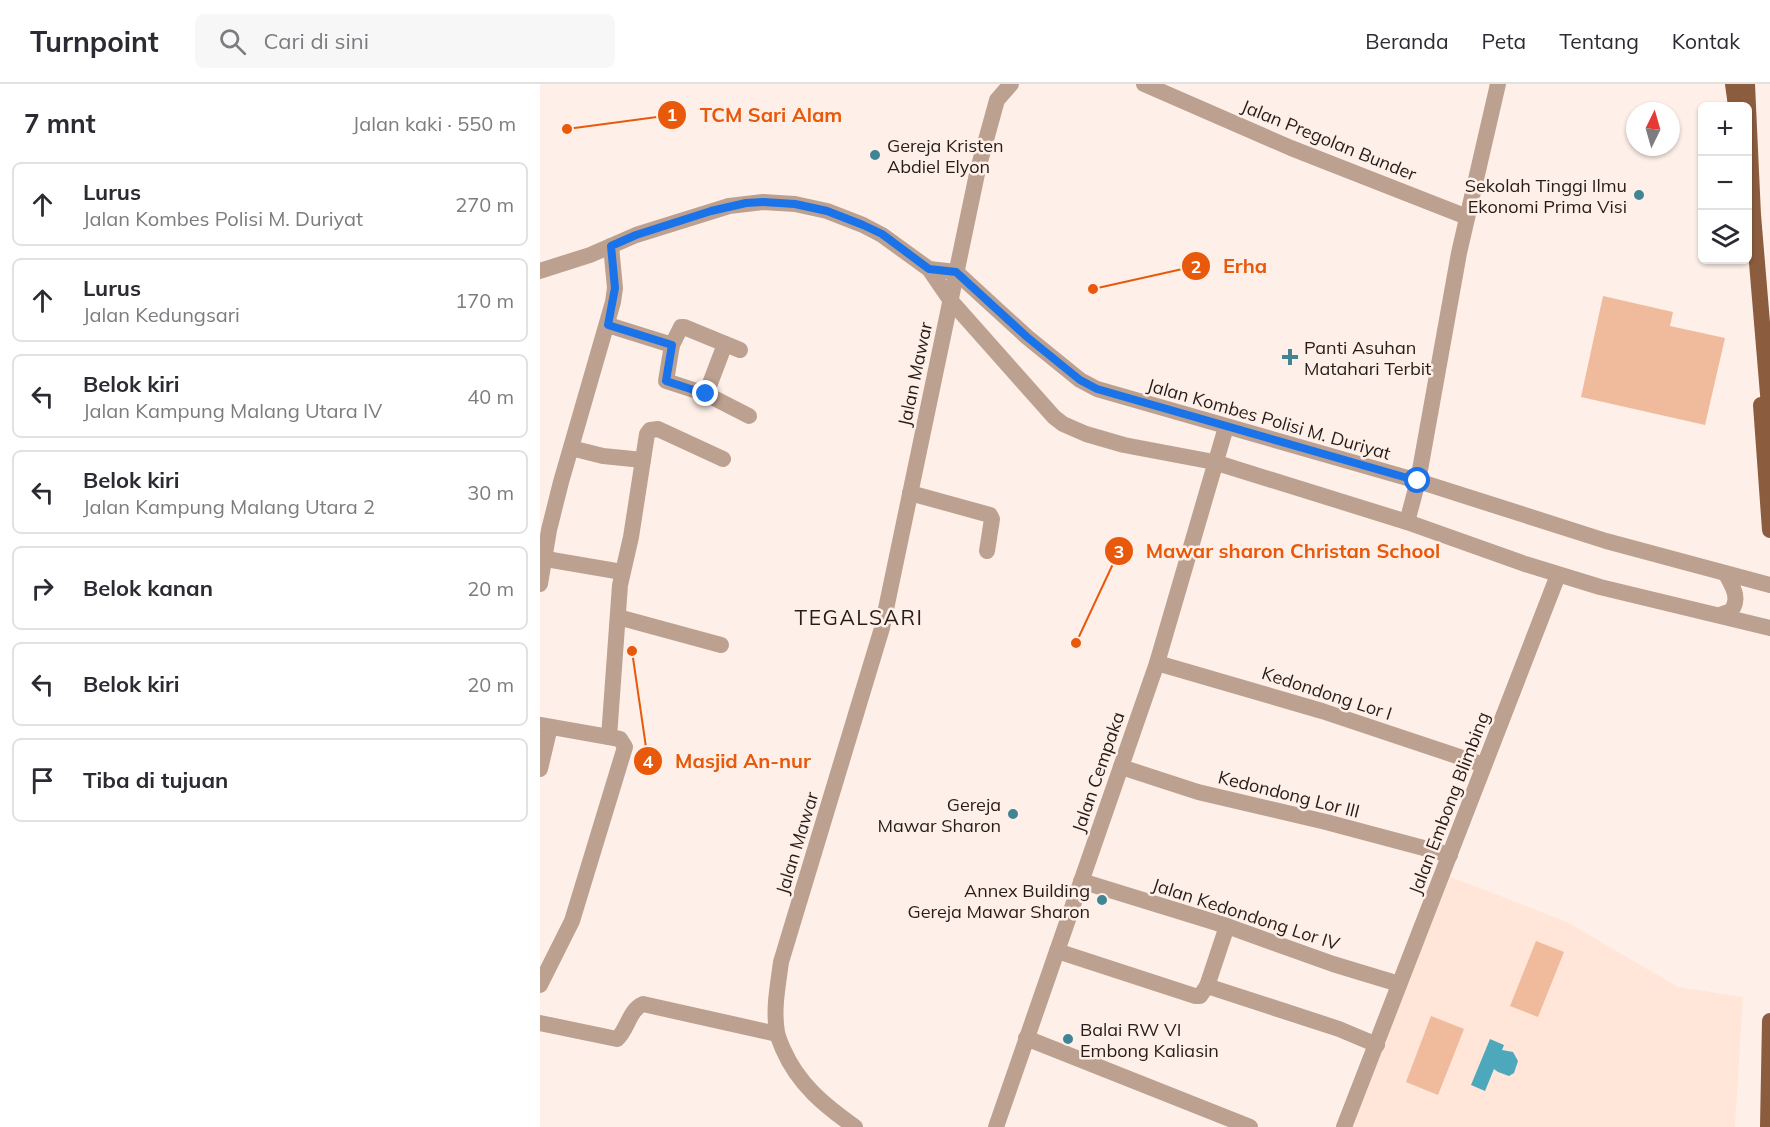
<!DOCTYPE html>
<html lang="id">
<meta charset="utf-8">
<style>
:root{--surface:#fff;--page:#f7f7f7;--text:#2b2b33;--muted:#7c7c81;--line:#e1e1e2}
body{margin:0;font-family:Mulish,sans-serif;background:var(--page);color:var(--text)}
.controls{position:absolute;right:18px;top:18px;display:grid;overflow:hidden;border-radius:9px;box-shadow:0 2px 4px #0004}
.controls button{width:54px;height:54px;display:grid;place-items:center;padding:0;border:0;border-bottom:2px solid var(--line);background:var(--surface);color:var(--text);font:30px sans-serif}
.compass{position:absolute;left:1086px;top:18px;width:54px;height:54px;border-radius:50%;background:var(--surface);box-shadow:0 2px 4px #0004;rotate:5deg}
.stop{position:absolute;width:18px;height:18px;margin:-14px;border:4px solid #1a73e8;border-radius:50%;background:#fff}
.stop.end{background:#1a73e8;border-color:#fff;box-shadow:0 2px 6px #0008}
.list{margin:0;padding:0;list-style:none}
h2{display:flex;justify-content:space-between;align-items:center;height:78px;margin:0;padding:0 24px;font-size:26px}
h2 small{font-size:20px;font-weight:400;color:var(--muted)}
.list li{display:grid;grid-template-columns:39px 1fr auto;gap:18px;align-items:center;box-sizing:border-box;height:84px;margin:0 12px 12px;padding:0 12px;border:2px solid var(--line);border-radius:9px}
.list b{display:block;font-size:22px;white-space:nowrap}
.list p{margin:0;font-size:20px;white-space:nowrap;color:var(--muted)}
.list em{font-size:20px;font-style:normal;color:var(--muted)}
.icon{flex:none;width:33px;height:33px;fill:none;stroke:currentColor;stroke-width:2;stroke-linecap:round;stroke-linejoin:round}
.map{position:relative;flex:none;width:1230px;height:1043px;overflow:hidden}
header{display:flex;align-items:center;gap:36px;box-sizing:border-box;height:84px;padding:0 30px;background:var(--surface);border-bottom:2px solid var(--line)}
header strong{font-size:28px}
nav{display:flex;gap:33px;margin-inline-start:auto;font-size:21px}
.search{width:420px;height:54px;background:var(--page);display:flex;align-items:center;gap:15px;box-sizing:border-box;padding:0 21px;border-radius:9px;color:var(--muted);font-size:22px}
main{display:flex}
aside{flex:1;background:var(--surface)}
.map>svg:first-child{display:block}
.built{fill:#ffe6d8}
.green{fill:#efbb9c}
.water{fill:#4da8bb}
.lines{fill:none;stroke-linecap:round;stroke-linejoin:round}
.minor{stroke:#bda190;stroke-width:16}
.tertiary{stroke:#bda190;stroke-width:16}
.primary{stroke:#8c5c3e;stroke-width:16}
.route{stroke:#1a73e8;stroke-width:8}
.poi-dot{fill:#418594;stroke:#fef0e8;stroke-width:2}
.labels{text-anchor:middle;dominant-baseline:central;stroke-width:5;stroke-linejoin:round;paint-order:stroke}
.street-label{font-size:18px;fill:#261d19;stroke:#fef0e8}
.poi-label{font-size:18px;fill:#261d19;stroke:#fef0e8;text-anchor:start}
.quarter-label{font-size:21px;letter-spacing:1.5px;fill:#261d19;stroke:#fef0e8}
.leader{fill:none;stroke:#e8590c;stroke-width:2}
.callout-dot{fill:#e8590c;stroke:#fef0e8;stroke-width:2}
.mark-label{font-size:18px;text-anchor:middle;font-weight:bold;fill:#fff}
.callout-label{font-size:20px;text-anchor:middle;font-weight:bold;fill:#e8590c;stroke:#fef0e8;stroke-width:5;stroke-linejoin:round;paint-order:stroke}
</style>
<header>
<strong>Turnpoint</strong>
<div class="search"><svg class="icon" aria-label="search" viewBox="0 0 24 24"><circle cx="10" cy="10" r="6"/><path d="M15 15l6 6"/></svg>Cari di sini</div>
<nav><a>Beranda</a><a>Peta</a><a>Tentang</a><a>Kontak</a></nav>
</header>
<main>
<aside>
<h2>7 mnt<small>Jalan kaki · 550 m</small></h2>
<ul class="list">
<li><svg class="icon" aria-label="ahead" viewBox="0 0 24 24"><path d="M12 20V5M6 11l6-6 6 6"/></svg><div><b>Lurus</b><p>Jalan Kombes Polisi M. Duriyat</p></div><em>270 m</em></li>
<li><svg class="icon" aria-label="ahead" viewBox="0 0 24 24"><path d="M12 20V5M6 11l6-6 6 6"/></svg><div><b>Lurus</b><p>Jalan Kedungsari</p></div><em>170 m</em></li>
<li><svg class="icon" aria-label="left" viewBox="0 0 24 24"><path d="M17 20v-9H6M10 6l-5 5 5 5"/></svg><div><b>Belok kiri</b><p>Jalan Kampung Malang Utara IV</p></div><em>40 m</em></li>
<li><svg class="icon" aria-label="left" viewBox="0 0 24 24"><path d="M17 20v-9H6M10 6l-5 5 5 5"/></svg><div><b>Belok kiri</b><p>Jalan Kampung Malang Utara 2</p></div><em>30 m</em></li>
<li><svg class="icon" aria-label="right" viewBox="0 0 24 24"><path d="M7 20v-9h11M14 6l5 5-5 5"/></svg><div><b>Belok kanan</b></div><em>20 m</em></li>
<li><svg class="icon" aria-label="left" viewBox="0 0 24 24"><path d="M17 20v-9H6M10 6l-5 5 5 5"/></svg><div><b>Belok kiri</b></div><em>20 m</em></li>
<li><svg class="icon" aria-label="arrive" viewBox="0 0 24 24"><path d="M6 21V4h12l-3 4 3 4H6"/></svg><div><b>Tiba di tujuan</b></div></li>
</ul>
</aside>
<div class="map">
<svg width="1230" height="1043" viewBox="0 0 1230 1043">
<rect width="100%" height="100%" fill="#fef0e8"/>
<path class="built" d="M906,791L1027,838L1138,903L1203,913L1195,1043H808Z"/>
<g class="green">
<path d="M1063,212L1133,228L1130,242L1185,254L1165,341L1041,313Z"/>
<path d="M996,857L1024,868L998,933L970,922Z"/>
<path d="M891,932L924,945L898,1011L866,998Z"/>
</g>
<path class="water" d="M950,955L964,961L962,966L973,968L978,977L974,989L969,992L958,988L954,985L945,1007L931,1001Z"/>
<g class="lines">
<g class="minor">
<path d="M604,0L751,64L927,133"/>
<path d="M68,241L132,261L141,243H144L200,266"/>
<path d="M132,261L126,297L166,310L209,332"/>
<path d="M166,310L185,260"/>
<path d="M31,364L63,372L103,376"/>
<path d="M370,409L450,431L452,435L447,467"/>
<path d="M867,438L878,397L919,169L958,0"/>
<path d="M6,475L82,488"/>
<path d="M0,500L9,446L21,398L73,218L75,204L71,162"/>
<path d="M78,533L181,561"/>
<path d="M617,579L782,627L944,681"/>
<path d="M0,641L80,655L85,663L32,837L0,901"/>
<path d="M69,653L80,501L91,453L107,350L110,346L118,345L183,375"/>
<path d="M581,683L658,708L786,738L910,771"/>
<path d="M0,685L10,643"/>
<path d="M541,797L687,842L793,880L859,900"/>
<path d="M517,867L655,912H660L667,902L799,945L837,961"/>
<path d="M667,902L687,842"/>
<path d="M0,939L77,955C88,945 89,926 103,920L237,950"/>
<path d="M486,954L710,1043"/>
<path d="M315,1043C285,1022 258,1000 243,965C241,960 238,954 237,948C233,925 238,901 241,878L342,544L438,85L457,16L471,0"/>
<path d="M456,1043L617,579L686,343"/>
<path d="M804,1043L1018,491"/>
</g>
<g class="tertiary">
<path d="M389,185L416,188L487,253L540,296L557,305L878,397L1066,457L1230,501"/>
<path d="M0,187L50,171L96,151L189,122L223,118L255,120L287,127L323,141L342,151L389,185L411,217L514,333L523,340L546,350L584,361L674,378L867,438L985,480L1060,503L1230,544"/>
<path d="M1180,531L1191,527C1201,514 1192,502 1186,490"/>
</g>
<g class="primary">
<path d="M1193,0L1196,22"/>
<path d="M1207,0L1213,131L1230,334"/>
<path d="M1221,321L1230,446"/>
<path d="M1228,1043L1230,937"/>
</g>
</g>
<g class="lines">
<path class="route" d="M166,310L126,297L132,261L68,241L75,204L71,162L96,151L171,127L206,119L223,118L255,120L287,127L323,141L342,150L389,185L416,188L487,253L540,296L557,305L878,397"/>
</g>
<g class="poi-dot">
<circle cx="335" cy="71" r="6"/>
<circle cx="1099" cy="111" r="6"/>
<path d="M747 264h6v6h6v6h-6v6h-6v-6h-6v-6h6z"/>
<circle cx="473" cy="730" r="6"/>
<circle cx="562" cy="816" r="6"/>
<circle cx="528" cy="955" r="6"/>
</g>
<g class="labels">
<g class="street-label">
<text transform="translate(789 56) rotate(22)">Jalan Pregolan Bunder</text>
<text transform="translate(375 290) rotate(-78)">Jalan Mawar</text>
<text transform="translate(729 335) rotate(16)">Jalan Kombes Polisi M. Duriyat</text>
<text transform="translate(787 609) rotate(18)">Kedondong Lor I</text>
<text transform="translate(558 688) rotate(-71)">Jalan Cempaka</text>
<text transform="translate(749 710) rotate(14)">Kedondong Lor III</text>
<text transform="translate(909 719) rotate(-69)">Jalan Embong Blimbing</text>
<text transform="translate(257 759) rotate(-73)">Jalan Mawar</text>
<text transform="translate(706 830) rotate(18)">Jalan Kedondong Lor IV</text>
</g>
<g class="poi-label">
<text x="347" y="61">Gereja Kristen<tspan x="347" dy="21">Abdiel Elyon</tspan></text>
<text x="1087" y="101" text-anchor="end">Sekolah Tinggi Ilmu<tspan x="1087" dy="21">Ekonomi Prima Visi</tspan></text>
<text x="764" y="263">Panti Asuhan<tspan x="764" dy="21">Matahari Terbit</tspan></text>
<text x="461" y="720" text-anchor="end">Gereja<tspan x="461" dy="21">Mawar Sharon</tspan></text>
<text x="550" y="806" text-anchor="end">Annex Building<tspan x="550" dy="21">Gereja Mawar Sharon</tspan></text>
<text x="540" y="945">Balai RW VI<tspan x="540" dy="21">Embong Kaliasin</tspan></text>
</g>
<g class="quarter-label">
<text x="319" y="533">TEGALSARI</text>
</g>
</g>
<path class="leader" d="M27 45L132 31M553 205L656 182M536 559L579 467M92 567L108 677"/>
<g class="callout-dot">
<circle cx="27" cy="45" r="6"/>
<circle cx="553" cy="205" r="6"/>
<circle cx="536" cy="559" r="6"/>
<circle cx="92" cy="567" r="6"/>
<circle cx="132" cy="31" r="15"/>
<circle cx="656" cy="182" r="15"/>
<circle cx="579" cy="467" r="15"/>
<circle cx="108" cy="677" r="15"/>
</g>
<g class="mark-label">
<text x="132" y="37">1</text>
<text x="656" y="189">2</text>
<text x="579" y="474">3</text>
<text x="108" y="684">4</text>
</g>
<g class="callout-label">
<text x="231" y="38">TCM Sari Alam</text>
<text x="705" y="189">Erha</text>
<text x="753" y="474">Mawar sharon Christan School</text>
<text x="203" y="684">Masjid An-nur</text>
</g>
</svg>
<div class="controls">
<button>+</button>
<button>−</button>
<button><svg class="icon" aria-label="layers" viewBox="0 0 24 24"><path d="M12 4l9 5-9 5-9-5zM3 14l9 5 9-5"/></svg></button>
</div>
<svg class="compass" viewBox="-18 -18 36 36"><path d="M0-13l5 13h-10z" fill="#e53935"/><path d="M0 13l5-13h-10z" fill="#7c7c81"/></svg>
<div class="stop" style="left:878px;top:397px"></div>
<div class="stop end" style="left:166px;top:310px"></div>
</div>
</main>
